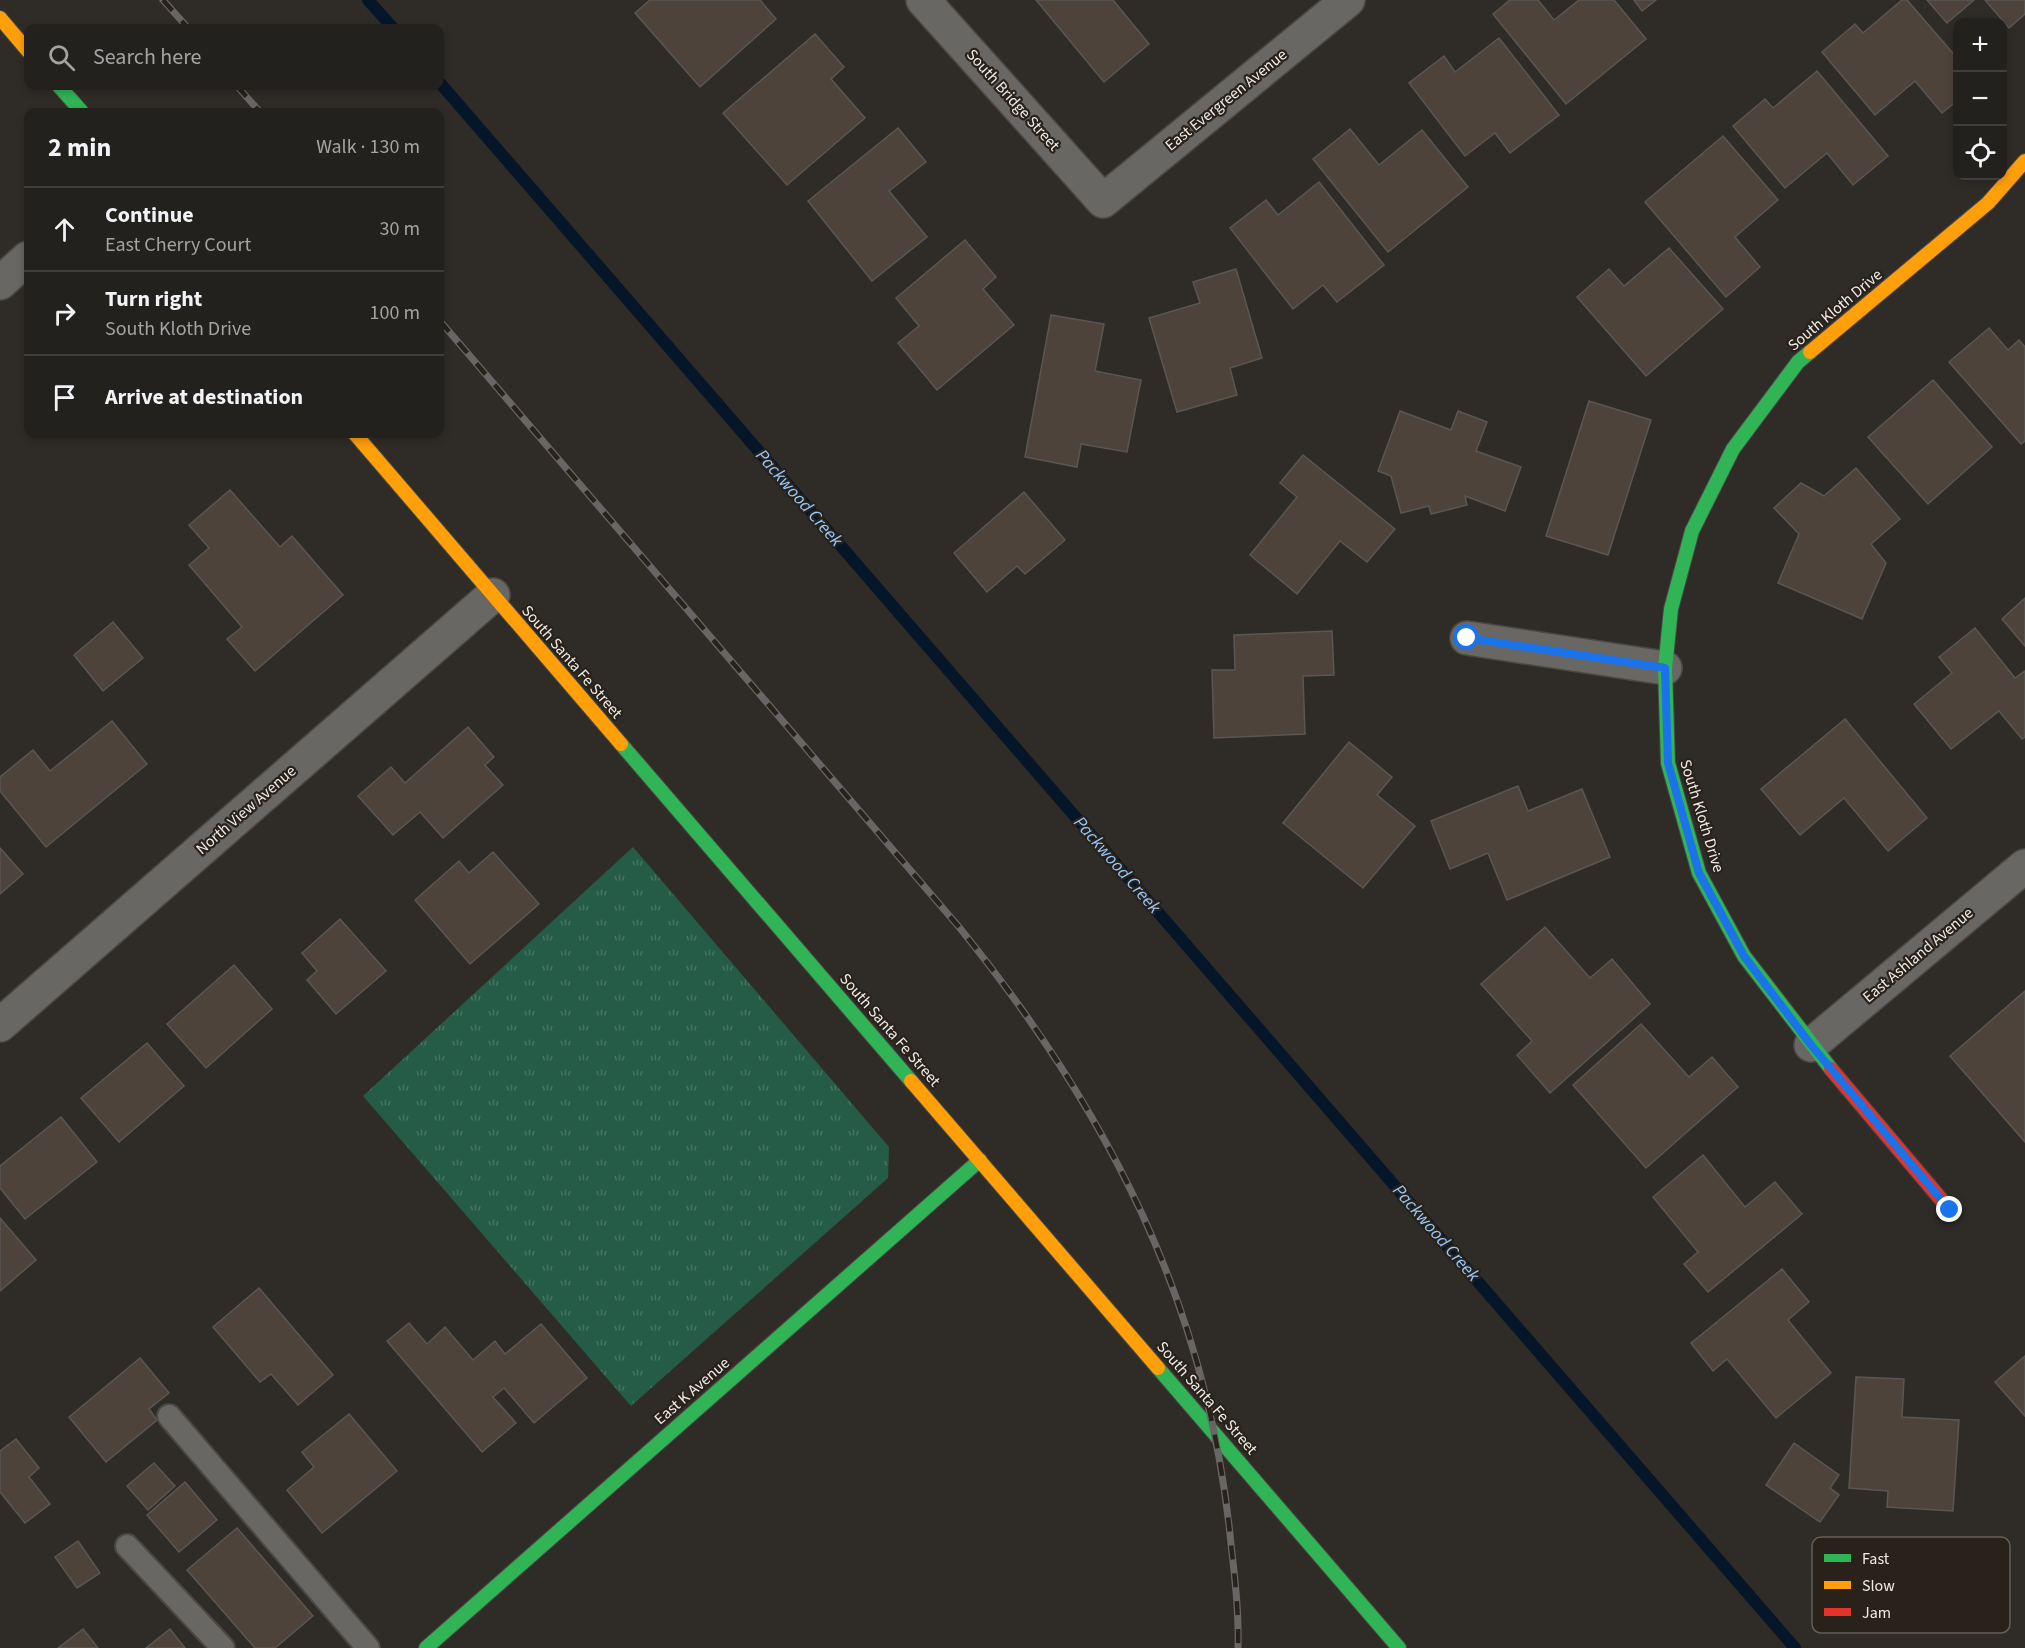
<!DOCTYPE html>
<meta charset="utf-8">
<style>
:root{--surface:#23211e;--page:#2b2927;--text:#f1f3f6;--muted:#a3a3a4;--line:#403e3c}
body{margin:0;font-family:"Source Sans 3",sans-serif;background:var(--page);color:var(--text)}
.controls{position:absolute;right:18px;top:18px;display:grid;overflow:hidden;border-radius:12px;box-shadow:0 3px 9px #0003}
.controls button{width:54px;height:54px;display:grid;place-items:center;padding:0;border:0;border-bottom:2px solid var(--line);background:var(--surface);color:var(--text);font:30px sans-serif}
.stop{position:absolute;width:18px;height:18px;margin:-14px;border:4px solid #1a73e8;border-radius:50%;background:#fff}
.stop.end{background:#1a73e8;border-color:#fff;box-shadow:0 2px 6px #0008}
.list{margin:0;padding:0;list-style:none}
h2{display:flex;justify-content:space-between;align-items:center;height:78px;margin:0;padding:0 24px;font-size:26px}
h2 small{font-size:20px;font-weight:400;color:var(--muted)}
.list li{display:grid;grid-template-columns:39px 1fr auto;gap:18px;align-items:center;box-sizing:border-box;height:84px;padding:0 24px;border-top:2px solid var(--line)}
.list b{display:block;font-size:22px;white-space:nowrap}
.list p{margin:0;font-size:20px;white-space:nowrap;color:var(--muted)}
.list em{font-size:20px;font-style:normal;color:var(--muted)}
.icon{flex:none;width:33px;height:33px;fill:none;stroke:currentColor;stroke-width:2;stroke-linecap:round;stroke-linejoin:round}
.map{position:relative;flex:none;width:2025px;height:1648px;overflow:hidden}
.search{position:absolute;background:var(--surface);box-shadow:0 3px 9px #0003;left:24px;top:24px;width:420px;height:66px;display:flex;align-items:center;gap:15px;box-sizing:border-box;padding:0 21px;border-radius:12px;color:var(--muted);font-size:22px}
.panel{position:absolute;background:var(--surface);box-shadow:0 3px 9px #0003;left:24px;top:108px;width:420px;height:330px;border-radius:12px}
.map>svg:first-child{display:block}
.grass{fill:url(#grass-tufts)}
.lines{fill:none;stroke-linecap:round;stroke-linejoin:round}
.stream{stroke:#041628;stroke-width:12}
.building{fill:#4e433a;stroke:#5a5653;stroke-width:1.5}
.lane-casing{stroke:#4a4845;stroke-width:26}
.street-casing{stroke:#4a4845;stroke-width:36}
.fast-casing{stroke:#4a4845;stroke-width:16}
.slow-casing{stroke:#4a4845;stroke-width:16}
.jam-casing{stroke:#4a4845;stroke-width:16}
.lane{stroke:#696764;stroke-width:22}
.street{stroke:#696764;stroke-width:33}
.fast{stroke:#30b455;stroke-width:14}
.slow{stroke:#ff9f0a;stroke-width:14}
.jam{stroke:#e5322d;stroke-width:14}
.rail-casing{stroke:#686664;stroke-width:7}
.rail{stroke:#28221b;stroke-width:4.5;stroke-dasharray:14;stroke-linecap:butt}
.route{stroke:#1a73e8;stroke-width:8}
.labels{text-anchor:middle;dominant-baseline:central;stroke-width:4.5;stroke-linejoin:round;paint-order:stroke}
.street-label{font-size:16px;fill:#f0ece7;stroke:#28221b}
.water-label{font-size:18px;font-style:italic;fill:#94c9fd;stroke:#28221b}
.key{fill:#28221b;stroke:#645f58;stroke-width:1.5}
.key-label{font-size:16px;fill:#f0ece7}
</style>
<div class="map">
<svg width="2025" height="1648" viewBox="0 0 2025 1648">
<defs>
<pattern id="grass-tufts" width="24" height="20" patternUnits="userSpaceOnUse" patternTransform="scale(1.5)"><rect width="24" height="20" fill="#245c47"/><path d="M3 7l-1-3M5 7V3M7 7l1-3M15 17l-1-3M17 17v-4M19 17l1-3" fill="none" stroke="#447462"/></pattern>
</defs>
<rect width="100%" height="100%" fill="#2f2c28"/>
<path class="grass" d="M633,847L889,1147L888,1178L631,1406L363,1096Z"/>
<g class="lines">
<g class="stream">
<path d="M368,0L393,28"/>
<path d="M440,83L1795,1648"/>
</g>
</g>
<g class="building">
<path d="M650,0H760L776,19L700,87L635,13Z"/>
<path d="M1036,0H1113L1149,44L1104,82Z"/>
<path d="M1510,0H1538L1554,20L1579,0H1614L1646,39L1566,104L1493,14Z"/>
<path d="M1634,0H1656L1642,11Z"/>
<path d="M1902,0H1907L1958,59V100L1942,113L1915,81L1875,115L1822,52L1855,24L1863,33Z"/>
<path d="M1927,0H1974L1947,23Z"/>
<path d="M1985,0H2025V14L2009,28Z"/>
<path d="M815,34L844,67L831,79L865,118L787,185L723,113Z"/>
<path d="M1499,38L1559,115L1510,153L1495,133L1465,156L1409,83L1444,56L1455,72Z"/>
<path d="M1817,71L1888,156L1853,185L1827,153L1785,188L1733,126L1765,99L1773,108Z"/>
<path d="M898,128L926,162L889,191L927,237L872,281L808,201Z"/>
<path d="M1350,129L1379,165L1422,130L1468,187L1388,252L1313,159Z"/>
<path d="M1723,136L1778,200L1735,237L1760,267L1726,297L1645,202Z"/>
<path d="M1319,182L1384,265L1337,302L1323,285L1293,309L1230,228L1266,200L1278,215Z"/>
<path d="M965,240L996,277L983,289L1014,325L937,390L898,343L919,326L896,298Z"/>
<path d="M1669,248L1723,309L1646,376L1577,297L1609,269L1624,286Z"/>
<path d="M1236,269L1262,358L1230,368L1237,395L1177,412L1149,318L1200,303L1193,282Z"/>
<path d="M1051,315L1104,324L1095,371L1141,380L1127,452L1081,444L1077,467L1025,457Z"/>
<path d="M1989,328L2008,350L2019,340L2025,347V441L2021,444L1949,362Z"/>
<path d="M1933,380L1992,447L1928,504L1868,437Z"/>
<path d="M1589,401L1651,420L1608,555L1546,536Z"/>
<path d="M1400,411L1451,430L1458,411L1487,422L1476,451L1521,467L1505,511L1465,496L1467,505L1431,514L1429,506L1401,513L1391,476L1378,471Z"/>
<path d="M1303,455L1395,529L1367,562L1340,541L1297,594L1250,555L1297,497L1280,483Z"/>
<path d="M1856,468L1900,519L1871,544L1886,563L1862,619L1778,583L1799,534L1774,508L1801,483L1824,496Z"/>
<path d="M230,490L280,547L292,536L343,595L255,671L227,639L242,627L189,565L209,548L189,525Z"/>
<path d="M1024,492L1065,540L1025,574L1017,566L987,592L954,553Z"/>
<path d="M2025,598V646L2002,619Z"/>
<path d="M113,622L143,658L103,691L74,655Z"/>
<path d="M1975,628L2015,678L2025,671V737L2022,739L1999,711L1951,749L1914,704L1952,673L1939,657Z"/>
<path d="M1332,631L1334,675L1303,676L1305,734L1214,738L1212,670H1235L1234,635Z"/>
<path d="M1845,719L1927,818L1888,851L1844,798L1800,835L1761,789Z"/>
<path d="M112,721L147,764L46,847L0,791V777L33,750L50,771Z"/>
<path d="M468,727L494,757L485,765L503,785L443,838L420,812L393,835L358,796L391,767L405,783Z"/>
<path d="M1349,742L1392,777L1377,795L1415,826L1363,888L1283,823Z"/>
<path d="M1518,786L1528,811L1582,789L1610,857L1507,900L1488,853L1450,869L1431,821Z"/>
<path d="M0,848L23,874L0,894Z"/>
<path d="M493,852L539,904L470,964L415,900L459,861L469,873Z"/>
<path d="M340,919L386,971L336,1014L307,980L317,971L302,953Z"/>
<path d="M1545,927L1590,978L1612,959L1650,1004L1550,1093L1517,1055L1532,1041L1481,984Z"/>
<path d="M234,965L272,1009L206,1068L167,1024Z"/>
<path d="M2025,991V1142L1950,1056Z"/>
<path d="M1641,1024L1689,1077L1712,1057L1738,1087L1646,1168L1573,1085Z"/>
<path d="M147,1043L184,1086L119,1142L81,1098Z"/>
<path d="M61,1117L97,1162L25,1219L0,1188V1166Z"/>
<path d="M1703,1155L1745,1207L1775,1182L1802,1214L1708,1292L1684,1264L1698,1252L1653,1197Z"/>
<path d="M0,1218L36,1260L0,1291Z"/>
<path d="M1782,1269L1809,1302L1788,1320L1831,1373L1776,1418L1727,1359L1713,1371L1691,1343Z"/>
<path d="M259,1288L333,1375L298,1405L271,1374L260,1382L213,1327Z"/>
<path d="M409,1323L427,1344L445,1327L473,1360L495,1341L505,1354L541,1324L587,1378L534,1423L504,1388L493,1397L516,1423L482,1452L387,1341Z"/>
<path d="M2025,1356V1416L1995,1382Z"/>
<path d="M140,1358L169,1393L149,1409L157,1420L106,1462L69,1417Z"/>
<path d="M1856,1377L1904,1379L1902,1417L1959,1420L1953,1511L1887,1507L1888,1491L1849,1488Z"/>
<path d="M349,1414L397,1471L322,1533L287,1490L314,1467L302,1452Z"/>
<path d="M16,1439L39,1468L29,1477L50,1504L25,1523L0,1492V1451Z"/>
<path d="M1794,1443L1839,1475L1830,1488L1839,1495L1820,1522L1766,1485Z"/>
<path d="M154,1463L175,1486L148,1510L127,1486Z"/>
<path d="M185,1482L217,1520L179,1552L147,1515Z"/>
<path d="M237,1528L313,1616L275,1648H255L187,1570Z"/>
<path d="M78,1541L100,1573L77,1588L55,1557Z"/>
<path d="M83,1629L98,1648H58Z"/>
<path d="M170,1629L185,1648H146Z"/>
</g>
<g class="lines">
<g class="lane-casing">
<g id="lane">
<path d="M169,1416L368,1648"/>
<path d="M127,1546L223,1648"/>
</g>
</g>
<g class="street-casing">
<g id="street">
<path d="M923,0L1103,201L1348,0"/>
<path d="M0,283L28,258"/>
<path d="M1467,638L1665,668"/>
<path d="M0,1025L493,595"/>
<path d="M1811,1045L2025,866"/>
</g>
</g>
<g class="fast-casing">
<g id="fast">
<path d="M59,86L82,112"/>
<path d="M1810,352L1798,362L1733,449L1692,531L1671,609L1665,668L1668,763L1699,873L1744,956L1831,1069"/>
<path d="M621,744L911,1081"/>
<path d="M1158,1368L1399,1648"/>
<path d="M426,1648L980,1160"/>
</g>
</g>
<g class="slow-casing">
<g id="slow">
<path d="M0,18L28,51"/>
<path d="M1810,352L1988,203L2025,161"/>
<path d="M355,434L621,744"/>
<path d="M911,1081L1158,1368"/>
</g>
</g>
<g class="jam-casing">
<path id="jam" d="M1831,1069L1950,1210"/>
</g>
<use href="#lane" class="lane"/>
<use href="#street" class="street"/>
<use href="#fast" class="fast"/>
<use href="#slow" class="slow"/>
<use href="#jam" class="jam"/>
<g class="rail-casing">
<g id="rail">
<path d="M163,0L188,28"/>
<path d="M237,86L260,112"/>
<path d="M440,321L959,927C1109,1112 1208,1305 1231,1544C1235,1579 1239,1613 1238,1648"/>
</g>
</g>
<use href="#rail" class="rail"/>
</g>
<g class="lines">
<path class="route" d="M1467,638L1665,668L1668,763L1699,873L1744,956L1811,1045L1950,1210"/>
</g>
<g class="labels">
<g class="street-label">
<text transform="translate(1013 100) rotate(48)">South Bridge Street</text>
<text transform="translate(1226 100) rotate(-39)">East Evergreen Avenue</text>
<text transform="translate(1835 310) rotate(-40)">South Kloth Drive</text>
<text transform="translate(572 662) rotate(49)">South Santa Fe Street</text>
<text transform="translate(246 810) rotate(-41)">North View Avenue</text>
<text transform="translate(1702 816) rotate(73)">South Kloth Drive</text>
<text transform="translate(1918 955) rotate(-40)">East Ashland Avenue</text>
<text transform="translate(890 1030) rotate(49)">South Santa Fe Street</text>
<text transform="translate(692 1391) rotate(-41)">East K Avenue</text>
<text transform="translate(1207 1398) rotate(49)">South Santa Fe Street</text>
</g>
<g class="water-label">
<text transform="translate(799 498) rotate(49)">Packwood Creek</text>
<text transform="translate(1117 865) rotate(49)">Packwood Creek</text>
<text transform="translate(1436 1233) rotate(49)">Packwood Creek</text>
</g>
</g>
<rect x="1812" y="1537" width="198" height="96" rx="9" class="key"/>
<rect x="1824" y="1554" width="27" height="8" fill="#30b455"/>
<rect x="1824" y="1581" width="27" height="8" fill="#ff9f0a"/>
<rect x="1824" y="1608" width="27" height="8" fill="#e5322d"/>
<g class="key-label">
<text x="1862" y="1564">Fast</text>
<text x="1862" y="1591">Slow</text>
<text x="1862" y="1618">Jam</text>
</g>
</svg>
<div class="controls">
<button>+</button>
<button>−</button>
<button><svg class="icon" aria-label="locate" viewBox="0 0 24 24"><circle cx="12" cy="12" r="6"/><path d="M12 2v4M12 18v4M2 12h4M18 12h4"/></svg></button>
</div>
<div class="stop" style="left:1467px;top:638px"></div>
<div class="stop end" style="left:1950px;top:1210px"></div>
<div class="search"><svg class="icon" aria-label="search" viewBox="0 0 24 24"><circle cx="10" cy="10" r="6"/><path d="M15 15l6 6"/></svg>Search here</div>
<section class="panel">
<h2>2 min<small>Walk · 130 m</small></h2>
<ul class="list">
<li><svg class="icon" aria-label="ahead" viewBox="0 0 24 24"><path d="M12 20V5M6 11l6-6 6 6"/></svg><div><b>Continue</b><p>East Cherry Court</p></div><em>30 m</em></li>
<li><svg class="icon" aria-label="right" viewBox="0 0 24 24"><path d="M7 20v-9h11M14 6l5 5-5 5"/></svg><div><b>Turn right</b><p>South Kloth Drive</p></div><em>100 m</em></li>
<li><svg class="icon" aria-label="arrive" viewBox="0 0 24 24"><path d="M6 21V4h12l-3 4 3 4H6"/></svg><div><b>Arrive at destination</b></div></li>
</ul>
</section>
</div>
